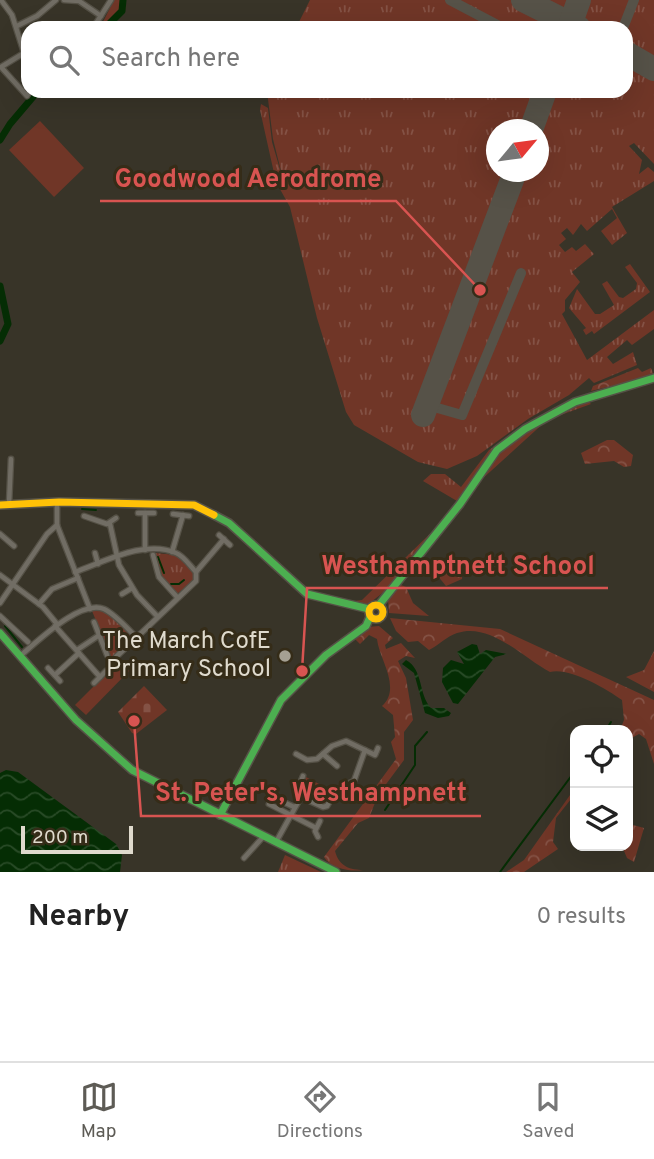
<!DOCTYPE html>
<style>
:root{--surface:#fff;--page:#f2f2f2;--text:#222;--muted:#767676;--line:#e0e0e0;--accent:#5d5b55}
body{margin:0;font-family:Overpass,sans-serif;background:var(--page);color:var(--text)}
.controls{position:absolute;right:21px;bottom:21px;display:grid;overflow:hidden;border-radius:14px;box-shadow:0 7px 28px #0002}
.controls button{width:63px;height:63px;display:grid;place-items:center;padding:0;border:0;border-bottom:2px solid var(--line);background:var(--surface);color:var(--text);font:35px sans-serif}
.compass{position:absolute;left:486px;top:119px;width:63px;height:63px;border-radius:50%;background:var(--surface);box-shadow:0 7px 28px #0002;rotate:61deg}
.scale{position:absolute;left:21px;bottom:18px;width:112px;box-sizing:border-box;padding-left:7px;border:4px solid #dfdacd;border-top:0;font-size:19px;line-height:24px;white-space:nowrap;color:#dfdacd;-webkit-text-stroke:5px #352c18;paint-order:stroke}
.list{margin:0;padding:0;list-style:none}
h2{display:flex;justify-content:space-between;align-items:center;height:91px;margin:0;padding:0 28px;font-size:30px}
h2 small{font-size:23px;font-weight:400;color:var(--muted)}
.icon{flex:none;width:38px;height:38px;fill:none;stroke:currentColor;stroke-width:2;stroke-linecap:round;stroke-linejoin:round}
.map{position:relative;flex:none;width:654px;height:872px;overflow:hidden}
.search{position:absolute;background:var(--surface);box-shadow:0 7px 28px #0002;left:21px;right:21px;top:21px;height:77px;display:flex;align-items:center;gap:18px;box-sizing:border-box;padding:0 24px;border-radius:21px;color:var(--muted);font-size:26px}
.sheet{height:189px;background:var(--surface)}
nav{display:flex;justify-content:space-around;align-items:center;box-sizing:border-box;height:98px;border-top:2px solid var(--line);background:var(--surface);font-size:19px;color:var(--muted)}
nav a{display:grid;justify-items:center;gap:4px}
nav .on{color:var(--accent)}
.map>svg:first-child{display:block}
.grass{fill:url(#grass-tufts);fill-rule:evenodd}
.forest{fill:url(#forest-crowns)}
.cemetery{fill:url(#cemetery-stones)}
.garden{fill:#703627}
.water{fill:url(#water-waves)}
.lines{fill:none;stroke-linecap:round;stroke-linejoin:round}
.stream{stroke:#052d04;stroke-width:2}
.river{stroke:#052d04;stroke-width:7}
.taxiway{stroke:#565248;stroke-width:10}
.runway{stroke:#565248;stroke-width:24}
.street-casing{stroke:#555146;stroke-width:7}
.fast-casing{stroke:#555146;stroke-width:10}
.slow-casing{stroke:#555146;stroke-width:10}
.street{stroke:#716d64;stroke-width:4.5}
.fast{stroke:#4caf50;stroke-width:7}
.slow{stroke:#ffc107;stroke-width:7}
.poi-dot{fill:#a5a093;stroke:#352c18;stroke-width:2.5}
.labels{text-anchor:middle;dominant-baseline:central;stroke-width:6;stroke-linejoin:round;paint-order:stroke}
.poi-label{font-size:24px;fill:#dfdacd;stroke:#352c18;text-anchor:end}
.leader{fill:none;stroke:#d85451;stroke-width:2.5}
.callout-dot{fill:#d85451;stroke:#352c18;stroke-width:2.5}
.callout-label{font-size:26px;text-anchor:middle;font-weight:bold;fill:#d85451;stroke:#352c18;stroke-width:6;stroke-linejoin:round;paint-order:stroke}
</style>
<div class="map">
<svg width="654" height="872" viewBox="0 0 654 872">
<defs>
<pattern id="grass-tufts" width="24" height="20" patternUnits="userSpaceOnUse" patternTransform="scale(1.75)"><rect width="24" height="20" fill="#703627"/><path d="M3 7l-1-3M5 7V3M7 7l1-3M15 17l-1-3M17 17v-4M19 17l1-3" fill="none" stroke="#845245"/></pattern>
<pattern id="forest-crowns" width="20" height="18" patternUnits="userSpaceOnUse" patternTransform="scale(1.75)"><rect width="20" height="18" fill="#703627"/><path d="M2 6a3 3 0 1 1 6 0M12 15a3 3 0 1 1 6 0" fill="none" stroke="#845245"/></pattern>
<pattern id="cemetery-stones" width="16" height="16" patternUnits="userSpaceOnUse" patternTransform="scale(1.75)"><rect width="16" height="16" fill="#703627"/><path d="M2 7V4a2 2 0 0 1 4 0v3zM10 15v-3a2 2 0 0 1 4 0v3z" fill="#845245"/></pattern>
<pattern id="water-waves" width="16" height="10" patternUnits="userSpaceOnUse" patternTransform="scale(1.75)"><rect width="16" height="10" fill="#052d04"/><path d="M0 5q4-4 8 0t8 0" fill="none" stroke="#294b27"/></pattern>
</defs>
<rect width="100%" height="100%" fill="#383428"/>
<g class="grass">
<path d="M114,0H126L125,11L109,28H100Z"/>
<path d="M310,0H654V164L634,143L629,146L642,160L639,174L648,167L654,172V181L612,207L627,233L612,245L601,231L617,218L612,209L587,231L581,224L573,235L567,228L561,233L566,239L559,245L565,252L572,247L576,251L585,244L594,254L572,272L580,282L565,300V311L562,314L587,360L654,310V329L632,345L627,340L607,357L613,364L633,352L637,365L594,383L589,378L569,395L528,419L477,456L447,469L418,462L354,425L346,412L317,318L290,207L276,182L260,110L261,104L268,108L272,142L284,183L273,139L267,91H626V28H296ZM496,130H538V172H496Z"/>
<path d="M630,264L650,292L594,334L592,331L586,335L583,330L586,328L569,308L577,289L595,314H600L614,305L602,284L607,281L619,297L623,298L636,289L637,283L625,267Z"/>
<path d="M587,400L591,404L547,420L481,480C479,450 562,409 587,400Z"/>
<path d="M555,407L556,409L494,450L457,501L423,481L431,474H445L461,487L489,450Z"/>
<path d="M441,523C428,545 388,595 365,605L318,595L354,601L362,600Z"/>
<path d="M155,553L176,555L193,572L194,580L177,594L163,579Z"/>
<path d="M96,609L105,611L133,637L112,659L92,611Z"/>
<path d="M285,855L321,872H278Z"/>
</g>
<g class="forest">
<path d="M638,368L642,372L651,368L654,376L591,391L593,386Z"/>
<path d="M607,440H614L633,455L631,466L624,467L614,461L585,464L581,453Z"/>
<path d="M452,556L463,564L462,579L446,586L437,575Z"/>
<path d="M401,585L406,587L413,603L429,616L389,613L388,600Z"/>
<path d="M390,618L500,629L654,700V764L646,739L639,734L628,740V730H620L624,720L622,700C605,688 569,667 550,672C523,658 491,622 457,633C447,636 439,645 429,650L418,641L408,642L396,631Z"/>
<path d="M379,626L393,638L385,645L386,649L401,643L415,658L406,656L398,661L406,678L413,720L404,732V760L378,795L369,818L358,823L335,851C339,867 351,870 363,870C351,872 331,869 324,857L396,759L391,742L395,737L393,715L382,706C402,688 379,659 377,639L369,635L360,644L355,639L368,627Z"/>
<path d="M654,651V692L626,677L644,670Z"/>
<path d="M575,788V794L556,818L553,842L558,849L524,872H506L524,860Z"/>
<path d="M633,825L644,828L634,862L627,858L622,846H628V827Z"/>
</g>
<path class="cemetery" d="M144,686L167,710L136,734L132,733L118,712Z"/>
<g class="garden">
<path d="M40,121L84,168L54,197L9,150Z"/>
<path d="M119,661L129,671L86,715L75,705Z"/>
<path d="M306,777L332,791L324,805L304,797L302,785Z"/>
</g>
<g class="water">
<path d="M472,644L477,645L480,654L486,650L507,654L495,657L458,704L453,703L442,682L443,668L451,660L464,664L457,652Z"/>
<path d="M406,660C424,670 418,694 431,708H444L451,713L449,716L438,718L425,713L414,673L402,664Z"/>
<path d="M6,770L18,772L116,844L122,855L120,872H0V773Z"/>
</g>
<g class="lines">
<g class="stream">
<path d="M82,509L96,510"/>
<path d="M158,557L164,573"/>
<path d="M171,584H179L184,580"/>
<path d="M5,626L22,647"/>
<path d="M606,730L611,722"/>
<path d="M385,810L415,765V746L427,732"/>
<path d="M500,872L575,771"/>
</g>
<g class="river">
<path d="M105,28L122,11L123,0"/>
<path d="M0,140L10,124L38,91"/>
<path d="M0,286L8,324L0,341"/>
</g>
<g class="taxiway">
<path d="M450,0L503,28"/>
<path d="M623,28L634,0"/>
<path d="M427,405L462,415L521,273"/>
</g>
<g class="runway">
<path d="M523,0L579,28"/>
<path d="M569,28L579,0"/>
<path d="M626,53L654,69"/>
<path d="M531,130L545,91"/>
<path d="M423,415L515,172"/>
</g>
<g class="street-casing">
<g id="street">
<path d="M1,0L12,15L24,53L1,67L27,96L30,91"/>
<path d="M64,0L79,1L101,16"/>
<path d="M17,26L37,16L56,0"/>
<path d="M93,28L111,0"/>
<path d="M57,502V525L90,609"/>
<path d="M9,504L11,459"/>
<path d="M138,513H154"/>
<path d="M145,513V550"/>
<path d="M173,514L189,516"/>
<path d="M84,516L107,524L116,518"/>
<path d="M110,524L119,565L137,595L157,616"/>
<path d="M0,534L14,546"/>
<path d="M219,535L230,545"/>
<path d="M172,552L183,515"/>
<path d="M95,553L98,564"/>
<path d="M153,555L159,577L177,597"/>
<path d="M75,572C104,562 145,539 176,553C184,556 190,566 196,572V581L116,657"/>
<path d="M196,572L224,539"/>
<path d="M0,575L43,607L57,624"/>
<path d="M122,594L132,588"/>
<path d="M0,603L47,534L57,525"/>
<path d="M39,604L52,589L78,578"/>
<path d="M0,616L28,642"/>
<path d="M94,622L107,655"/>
<path d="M55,626L100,677"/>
<path d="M77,650L98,636"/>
<path d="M20,656C36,643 80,599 104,609C115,614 128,629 137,638"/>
<path d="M48,668L60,681"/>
<path d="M55,675L79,653"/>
<path d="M94,683L106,671"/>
<path d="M296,754L307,760L317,759L332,746L346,741L375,755L378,748"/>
<path d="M323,754L337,766"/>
<path d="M301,797L323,807L327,806L337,789L354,781L365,750"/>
<path d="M301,797L299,786L303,776"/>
<path d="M279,800L294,807"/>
<path d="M269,804L316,828"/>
<path d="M318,837L315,831L320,821"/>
<path d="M276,842L301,797"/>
<path d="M244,858L263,837"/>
</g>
</g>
<g class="fast-casing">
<g id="fast">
<path d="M214,515L229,523L307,594L369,609"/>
<path d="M379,605L460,504L497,450L525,429L575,402L654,378"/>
<path d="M0,633L76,720L132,770L336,872"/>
<path d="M220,815L281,700L326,655L366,626L370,617"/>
</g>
</g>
<g class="slow-casing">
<g id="slow">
<path d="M0,505L59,502L194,505L214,515"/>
<circle cx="376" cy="612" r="7"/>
</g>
</g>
<use href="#street" class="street"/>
<use href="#fast" class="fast"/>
<use href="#slow" class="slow"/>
</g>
<circle class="poi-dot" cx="285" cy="656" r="7"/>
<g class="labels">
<g class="poi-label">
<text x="271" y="642">The March CofE<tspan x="271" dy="28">Primary School</tspan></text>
</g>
</g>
<path class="leader" d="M480 290L396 201H100M302 671L307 588H608M134 721L141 816H481"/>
<g class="callout-dot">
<circle cx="480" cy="290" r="7"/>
<circle cx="302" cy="671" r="7"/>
<circle cx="134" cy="721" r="7"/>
</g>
<g class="callout-label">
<text x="248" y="187">Goodwood Aerodrome</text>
<text x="458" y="574">Westhamptnett School</text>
<text x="311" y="801">St. Peter's, Westhampnett</text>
</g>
</svg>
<div class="controls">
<button><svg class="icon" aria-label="locate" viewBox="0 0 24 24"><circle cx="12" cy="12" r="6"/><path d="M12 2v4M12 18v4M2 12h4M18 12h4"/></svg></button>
<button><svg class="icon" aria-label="layers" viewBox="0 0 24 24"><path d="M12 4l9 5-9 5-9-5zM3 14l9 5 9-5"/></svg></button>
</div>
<svg class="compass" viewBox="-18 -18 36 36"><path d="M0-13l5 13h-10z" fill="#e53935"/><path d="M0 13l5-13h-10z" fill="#767676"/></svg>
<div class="scale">200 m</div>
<div class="search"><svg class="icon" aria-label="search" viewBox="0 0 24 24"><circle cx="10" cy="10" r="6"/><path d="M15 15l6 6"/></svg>Search here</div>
</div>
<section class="sheet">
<h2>Nearby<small>0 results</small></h2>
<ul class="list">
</ul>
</section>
<nav>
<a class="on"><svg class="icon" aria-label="map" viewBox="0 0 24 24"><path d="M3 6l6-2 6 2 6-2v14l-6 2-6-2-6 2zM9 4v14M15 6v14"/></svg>Map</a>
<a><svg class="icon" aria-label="directions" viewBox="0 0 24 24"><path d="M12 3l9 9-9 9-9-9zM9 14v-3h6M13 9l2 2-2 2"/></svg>Directions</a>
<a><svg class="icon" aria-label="saved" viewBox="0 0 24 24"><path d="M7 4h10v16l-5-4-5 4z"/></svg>Saved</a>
</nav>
